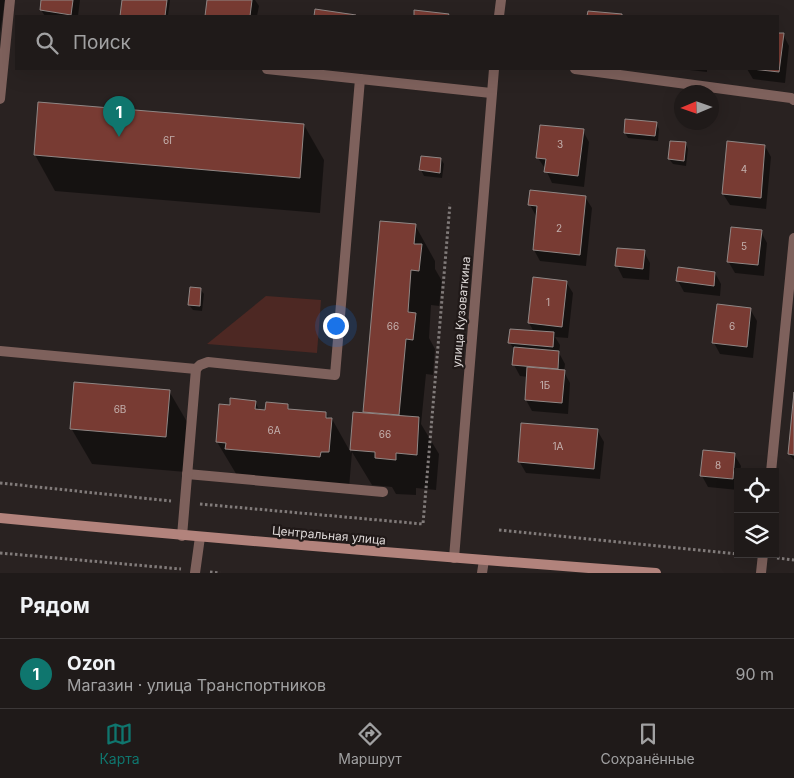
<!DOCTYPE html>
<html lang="ru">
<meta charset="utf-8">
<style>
:root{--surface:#1f1a19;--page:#272322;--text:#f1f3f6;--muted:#a1a1a2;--line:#3c3838;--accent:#0f766e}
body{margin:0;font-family:Inter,sans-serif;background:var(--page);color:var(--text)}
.controls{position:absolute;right:15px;bottom:15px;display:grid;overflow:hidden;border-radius:0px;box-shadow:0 5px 20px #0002}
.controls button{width:45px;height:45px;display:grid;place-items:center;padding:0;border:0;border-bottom:1px solid var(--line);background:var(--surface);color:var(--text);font:25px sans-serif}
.compass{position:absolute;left:674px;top:85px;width:45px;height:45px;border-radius:50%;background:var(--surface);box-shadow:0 5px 20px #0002;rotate:268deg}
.you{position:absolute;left:335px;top:325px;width:18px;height:18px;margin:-12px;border:4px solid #fff;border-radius:50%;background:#1a73e8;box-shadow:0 0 0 8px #1a73e833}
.badge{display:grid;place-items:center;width:32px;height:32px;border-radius:50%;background:var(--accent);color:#fff;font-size:16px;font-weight:700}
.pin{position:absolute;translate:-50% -41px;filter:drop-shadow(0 1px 2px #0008)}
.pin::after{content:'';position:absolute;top:26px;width:18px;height:15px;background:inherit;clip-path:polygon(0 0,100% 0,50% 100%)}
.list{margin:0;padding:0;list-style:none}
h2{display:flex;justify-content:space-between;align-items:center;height:65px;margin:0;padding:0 20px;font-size:21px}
h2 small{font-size:16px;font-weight:400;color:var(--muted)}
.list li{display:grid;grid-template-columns:32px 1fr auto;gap:15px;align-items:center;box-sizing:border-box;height:70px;padding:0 20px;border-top:1px solid var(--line)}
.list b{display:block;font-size:19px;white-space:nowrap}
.list p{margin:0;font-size:16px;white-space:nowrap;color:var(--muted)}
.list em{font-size:16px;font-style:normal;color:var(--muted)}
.icon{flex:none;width:28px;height:28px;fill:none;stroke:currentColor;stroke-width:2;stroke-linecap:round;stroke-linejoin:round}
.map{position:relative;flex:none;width:794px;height:573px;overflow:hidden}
.search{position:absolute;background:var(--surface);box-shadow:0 5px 20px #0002;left:15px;right:15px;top:15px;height:55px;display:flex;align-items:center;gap:12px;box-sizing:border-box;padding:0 18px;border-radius:0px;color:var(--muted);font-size:19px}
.sheet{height:135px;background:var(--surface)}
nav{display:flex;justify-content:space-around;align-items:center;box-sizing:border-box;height:70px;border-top:1px solid var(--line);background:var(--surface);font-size:14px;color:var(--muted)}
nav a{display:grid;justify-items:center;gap:2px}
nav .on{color:var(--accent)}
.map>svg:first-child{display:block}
.green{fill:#4d2823}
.shadow{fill:#0007}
.building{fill:#783b33;stroke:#908785}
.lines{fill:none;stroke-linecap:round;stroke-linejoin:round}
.path{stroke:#817b7a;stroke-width:3;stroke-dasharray:2.5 2.5;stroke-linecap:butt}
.lane{stroke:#7e615c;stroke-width:10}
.street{stroke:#7e615c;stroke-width:10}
.secondary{stroke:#b2837c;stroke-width:10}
.labels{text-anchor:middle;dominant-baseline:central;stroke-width:4.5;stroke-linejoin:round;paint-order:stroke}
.number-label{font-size:10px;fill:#c4b1ae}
.street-label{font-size:12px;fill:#ddd8d7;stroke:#201918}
</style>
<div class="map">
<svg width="794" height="573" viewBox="0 0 794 573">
<rect width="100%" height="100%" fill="#292221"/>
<path class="green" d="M266,296L321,300L317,353L207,344Z"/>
<g class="shadow">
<path d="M0,0H5L0,33Z"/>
<path d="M42,0H80L78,16H45L41,10Z"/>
<path d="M123,0H170L168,16H121Z"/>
<path d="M208,0H255L259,6L257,16H206Z"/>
<path d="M778,34H783L789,46L785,83L753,79L747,69H778Z"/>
<path d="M681,69H707V72Z"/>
<path d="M39,103L304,125L324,160L320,213L55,191L35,155Z"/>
<path d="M656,124L659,129L658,141L628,138L625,133Z"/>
<path d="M583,131L589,142L584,187L552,183L546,170L538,158Z"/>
<path d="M685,143L688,149L686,166L673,164L669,159Z"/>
<path d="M765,146L771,157L766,209L730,205L723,194Z"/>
<path d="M441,159L444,164L442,178L424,176L421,170Z"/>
<path d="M585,197L592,208L586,266L540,261L534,250L536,216L530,205Z"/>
<path d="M415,225L435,261V269L442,281L439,306L431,305L429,338L435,349L433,375L426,374L421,424L439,454L436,490L416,488V495L396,494L392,487L372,485L352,452L349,488L238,477L217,442L231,406L255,402L260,411H266L287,405L290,410L326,414L329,419H332L351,453L354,414H366L365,411Z"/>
<path d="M761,232L767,243L764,276L735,273L728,261Z"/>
<path d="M644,252L650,263L649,280L623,278L617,266Z"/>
<path d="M715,273L721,284L720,296L684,292L678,281Z"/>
<path d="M566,282L573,293L568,338L555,337L560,345L559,353L565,364L564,372L570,383L568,414L532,411L526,400L528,377L520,376L514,365L515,351L510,343L534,332L529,323Z"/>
<path d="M200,289L204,294L202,311L193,310L189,305Z"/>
<path d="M750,309L757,321L753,358L720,354L714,343Z"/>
<path d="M169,391L190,427L186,472L92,464L71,428Z"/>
<path d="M794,405V460L789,454Z"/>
<path d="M597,430L604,442L600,479L526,473L519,461Z"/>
<path d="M734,454L741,466L740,472H738V490L708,487L702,476Z"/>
</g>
<g class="building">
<path d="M41,0H73L71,15L40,10Z"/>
<path d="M122,0H167L165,16H120Z"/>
<path d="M207,0H252L250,16H205Z"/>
<path d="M315,9L356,15V16H314Z"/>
<path d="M414,10L449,14L448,16H414Z"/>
<path d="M588,11L622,14V16H587Z"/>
<path d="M778,33H784L779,72L752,69H778Z"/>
<path d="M38,102L304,124L300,178L34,155Z"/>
<path d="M625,119L657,122L655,136L624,133Z"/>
<path d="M540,125L584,129L578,176L544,172L546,159L536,158Z"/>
<path d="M670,141L686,142L684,161L668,159Z"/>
<path d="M727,141L765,145L761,198L722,194Z"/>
<path d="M421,156L441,158L440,173L419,170Z"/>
<path d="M530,190L586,196L580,255L533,250L537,206L528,205Z"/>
<path d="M380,221L416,224L414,244H422L419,271L411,270L408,312L416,313L413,340L406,339L399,415L363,412Z"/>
<path d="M731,227L762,230L758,265L727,262Z"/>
<path d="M617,248L645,250L643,269L615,266Z"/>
<path d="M678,267L715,272L714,286L676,281Z"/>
<path d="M533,277L567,281L562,327L528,323Z"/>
<path d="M190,287L201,288L200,306L188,305Z"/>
<path d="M717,304L751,308L747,347L712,343Z"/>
<path d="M510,329L554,332L553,347L508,343Z"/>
<path d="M514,347L559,351L558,369L512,365Z"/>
<path d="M527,367L565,370L562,403L525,400Z"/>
<path d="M74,382L170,390L166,437L70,429Z"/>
<path d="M794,392V455L788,454Z"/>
<path d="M230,398L256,401L255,409L265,410L266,402L288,404V409L326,412V418H332L329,452H321L320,457L225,449L226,443L216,442L219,404L230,405Z"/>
<path d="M353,412L419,417L417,455L396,453V460L375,458V452L350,450Z"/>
<path d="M521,423L598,429L594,469L518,462Z"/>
<path d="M703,450L735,453L733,479L700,476Z"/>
</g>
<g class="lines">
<g class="path">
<path d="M0,483L171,501"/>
<path d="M200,504L423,524L450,204"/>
<path d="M499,530L738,554"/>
<path d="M0,553L181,569"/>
<path d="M777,558L794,560"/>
<path d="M210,572L220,573"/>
</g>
<g class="lane">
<path d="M575,69L791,98L794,100"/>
<path d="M0,351L196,369"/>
<path d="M771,472L794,238"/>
<path d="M187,474L383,492"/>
<path d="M182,536L196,369L200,365L208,362L335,375L360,79"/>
<path d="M761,573L763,554"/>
</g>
<g class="street">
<path d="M499,16L501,0"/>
<path d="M267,69L491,93"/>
<path d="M0,99L10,0"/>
<path d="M454,558L494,69"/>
<path d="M195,573L200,537"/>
<path d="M482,573L484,560"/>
</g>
<path class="secondary" d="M0,518C219,539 437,557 656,573"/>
</g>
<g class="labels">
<g class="number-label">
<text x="169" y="140">6Г</text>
<text x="560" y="144">3</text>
<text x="744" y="169">4</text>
<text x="559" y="228">2</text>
<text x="744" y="246">5</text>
<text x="548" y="302">1</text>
<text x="393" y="326">66</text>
<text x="732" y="326">6</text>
<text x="545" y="385">1Б</text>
<text x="120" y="409">6В</text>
<text x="274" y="430">6А</text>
<text x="385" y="434">66</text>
<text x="558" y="446">1А</text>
<text x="718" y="465">8</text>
</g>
<g class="street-label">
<text transform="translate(461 312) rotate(-85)">улица Кузоваткина</text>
<text transform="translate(329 535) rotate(5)">Центральная улица</text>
</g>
</g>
</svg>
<div class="controls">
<button><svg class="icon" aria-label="locate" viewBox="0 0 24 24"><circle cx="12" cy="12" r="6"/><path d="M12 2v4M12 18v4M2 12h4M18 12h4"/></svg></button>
<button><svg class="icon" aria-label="layers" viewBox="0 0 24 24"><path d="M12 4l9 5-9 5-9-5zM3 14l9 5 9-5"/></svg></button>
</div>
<svg class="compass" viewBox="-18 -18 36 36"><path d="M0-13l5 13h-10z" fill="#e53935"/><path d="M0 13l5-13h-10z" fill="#a1a1a2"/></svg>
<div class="you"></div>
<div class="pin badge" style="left:119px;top:137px">1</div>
<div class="search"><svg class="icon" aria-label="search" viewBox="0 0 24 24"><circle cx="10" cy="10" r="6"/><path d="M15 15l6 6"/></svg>Поиск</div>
</div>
<section class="sheet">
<h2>Рядом<small></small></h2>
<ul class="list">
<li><span class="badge">1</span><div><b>Ozon</b><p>Магазин · улица Транспортников</p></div><em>90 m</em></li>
</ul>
</section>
<nav>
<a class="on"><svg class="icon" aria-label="map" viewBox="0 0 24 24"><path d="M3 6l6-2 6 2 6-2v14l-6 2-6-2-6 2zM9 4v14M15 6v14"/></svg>Карта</a>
<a><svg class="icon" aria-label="directions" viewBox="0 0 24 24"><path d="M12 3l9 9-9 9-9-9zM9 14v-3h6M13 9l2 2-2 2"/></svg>Маршрут</a>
<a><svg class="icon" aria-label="saved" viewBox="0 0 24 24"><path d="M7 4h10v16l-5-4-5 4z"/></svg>Сохранённые</a>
</nav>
